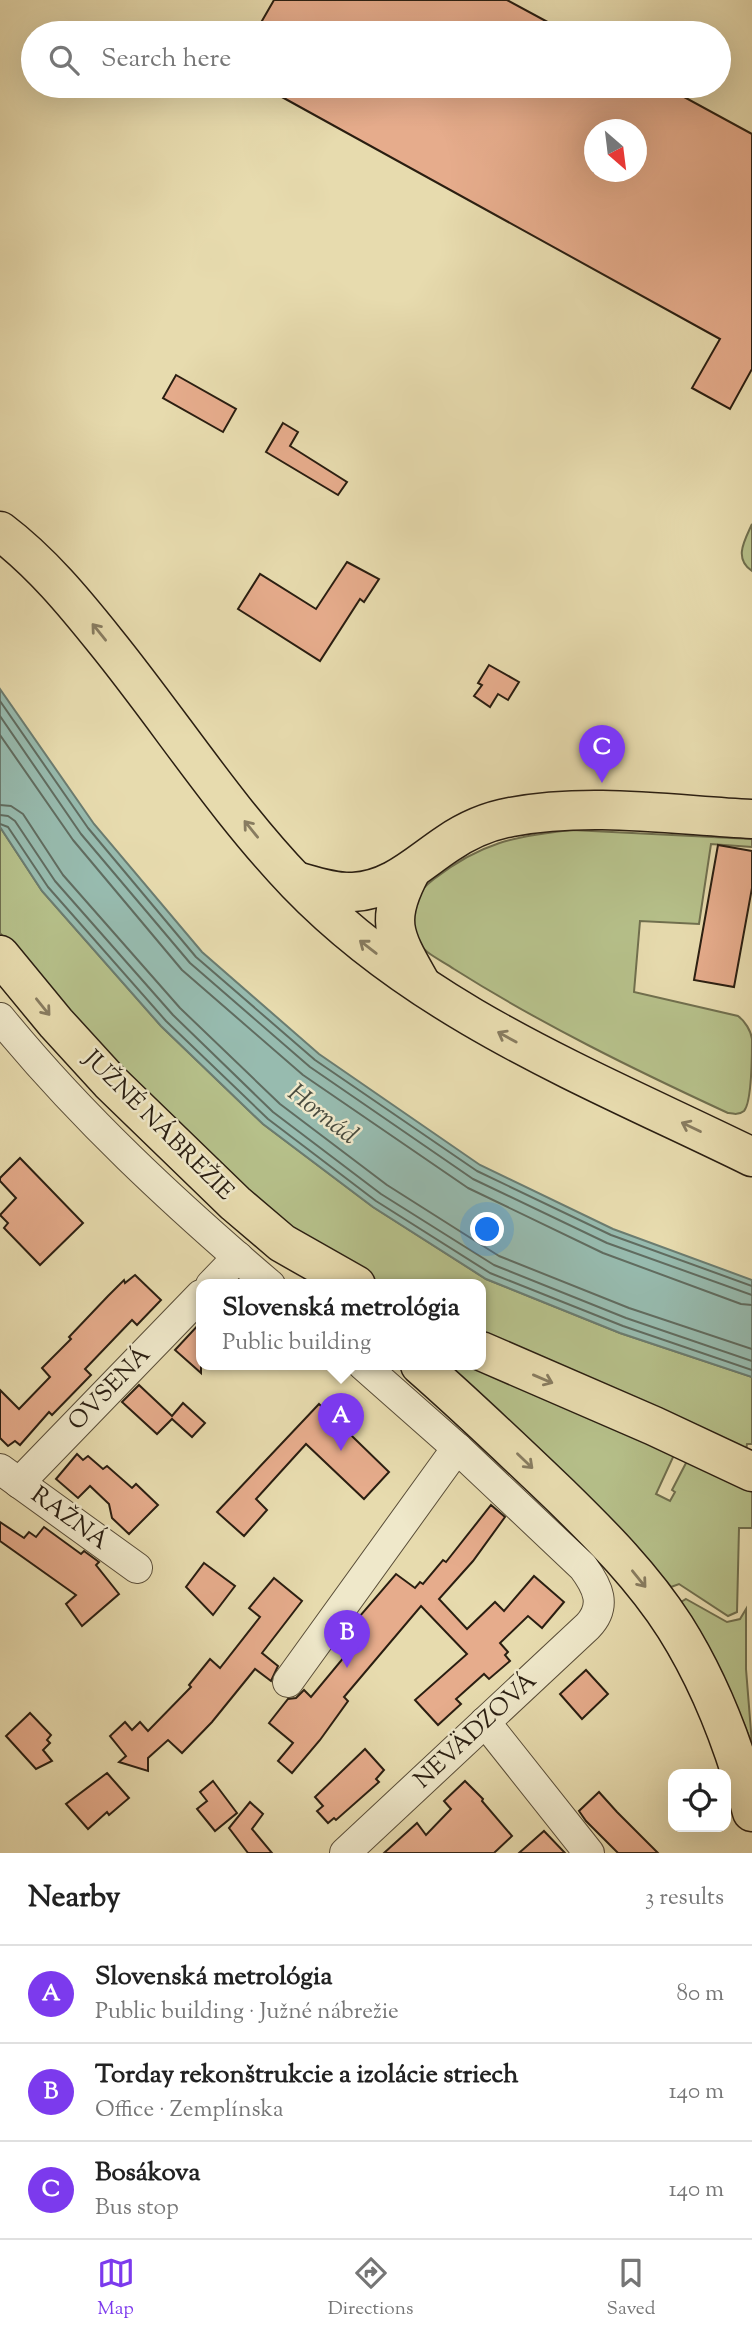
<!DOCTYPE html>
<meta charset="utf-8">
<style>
:root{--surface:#fff;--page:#f2f2f2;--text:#222;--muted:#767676;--line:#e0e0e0;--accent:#7c3aed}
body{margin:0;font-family:"Sorts Mill Goudy",serif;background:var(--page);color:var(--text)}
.controls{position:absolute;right:21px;bottom:21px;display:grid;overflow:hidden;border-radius:14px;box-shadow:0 7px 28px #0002}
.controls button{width:63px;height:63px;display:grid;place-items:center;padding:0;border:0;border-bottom:2px solid var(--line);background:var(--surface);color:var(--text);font:35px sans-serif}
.compass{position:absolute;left:584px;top:119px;width:63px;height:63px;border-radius:50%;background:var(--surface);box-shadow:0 7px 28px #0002;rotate:152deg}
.you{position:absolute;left:488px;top:1230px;width:24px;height:24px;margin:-18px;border:5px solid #fff;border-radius:50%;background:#1a73e8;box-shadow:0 0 0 10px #1a73e833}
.badge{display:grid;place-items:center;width:46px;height:46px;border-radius:50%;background:var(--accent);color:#fff;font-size:23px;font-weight:700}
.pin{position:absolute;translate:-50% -58px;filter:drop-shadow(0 2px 4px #0008)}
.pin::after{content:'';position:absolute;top:37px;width:24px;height:21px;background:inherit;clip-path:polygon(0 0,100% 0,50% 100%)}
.popup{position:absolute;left:196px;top:1279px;width:290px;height:91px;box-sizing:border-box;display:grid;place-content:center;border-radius:14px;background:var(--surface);filter:drop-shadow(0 2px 5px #0005);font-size:23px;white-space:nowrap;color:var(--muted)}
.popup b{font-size:26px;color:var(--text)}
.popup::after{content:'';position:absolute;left:50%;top:100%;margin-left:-14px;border:14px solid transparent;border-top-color:var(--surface)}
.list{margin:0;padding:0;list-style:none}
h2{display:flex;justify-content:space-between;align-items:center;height:91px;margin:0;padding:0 28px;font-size:30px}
h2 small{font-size:23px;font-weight:400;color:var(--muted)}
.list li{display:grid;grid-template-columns:46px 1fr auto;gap:21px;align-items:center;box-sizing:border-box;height:98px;padding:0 28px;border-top:2px solid var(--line)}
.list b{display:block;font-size:26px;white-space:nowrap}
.list p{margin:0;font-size:23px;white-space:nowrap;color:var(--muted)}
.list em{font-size:23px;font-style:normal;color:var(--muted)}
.icon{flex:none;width:38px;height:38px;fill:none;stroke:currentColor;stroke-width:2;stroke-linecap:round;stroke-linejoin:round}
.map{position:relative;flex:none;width:752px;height:1853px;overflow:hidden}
.search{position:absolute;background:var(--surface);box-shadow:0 7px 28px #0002;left:21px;right:21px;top:21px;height:77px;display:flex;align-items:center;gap:18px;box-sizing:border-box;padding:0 24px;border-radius:38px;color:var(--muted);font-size:26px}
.sheet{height:385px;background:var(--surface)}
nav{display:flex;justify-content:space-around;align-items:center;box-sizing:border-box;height:98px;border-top:2px solid var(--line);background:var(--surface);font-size:19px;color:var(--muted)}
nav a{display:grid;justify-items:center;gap:4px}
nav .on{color:var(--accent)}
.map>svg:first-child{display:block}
.green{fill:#b6c08a;stroke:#706f4e;stroke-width:2}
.water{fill:#97bbaf;stroke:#6b7c70;stroke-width:2}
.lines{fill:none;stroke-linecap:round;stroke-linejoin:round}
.shore{stroke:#606c60;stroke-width:2}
.building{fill:#e6ac8c;stroke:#2a1e11;stroke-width:2;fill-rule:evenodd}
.minor-casing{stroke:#594d38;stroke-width:32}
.major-casing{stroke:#2a1e11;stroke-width:41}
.highway-casing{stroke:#2a1e11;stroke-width:41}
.minor{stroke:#efe8ca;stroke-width:30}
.major{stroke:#e7dbae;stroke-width:38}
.highway{stroke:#e7dbae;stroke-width:38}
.oneway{stroke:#887c60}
.labels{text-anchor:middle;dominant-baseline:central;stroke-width:5;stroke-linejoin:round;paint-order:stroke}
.street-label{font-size:24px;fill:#2a1e11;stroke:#efe8ca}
.water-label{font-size:26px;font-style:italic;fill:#4b4d40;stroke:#efe8ca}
</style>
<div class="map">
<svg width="752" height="1853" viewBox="0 0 752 1853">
<rect width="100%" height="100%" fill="#e7dbae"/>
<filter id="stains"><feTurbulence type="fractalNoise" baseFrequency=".00286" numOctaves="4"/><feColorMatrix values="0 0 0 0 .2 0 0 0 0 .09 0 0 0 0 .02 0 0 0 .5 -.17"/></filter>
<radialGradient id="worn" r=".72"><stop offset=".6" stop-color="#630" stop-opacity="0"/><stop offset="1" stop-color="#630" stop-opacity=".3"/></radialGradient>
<g class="green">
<path d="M752,524V571C733,558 745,540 752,524Z"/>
<path d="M0,827L42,891L161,1026L263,1124L373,1207L486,1279L620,1333L752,1377V1444H747L745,1457L481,1342V1285H374L309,1241L249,1195L53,998L0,933Z"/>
<path d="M572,830L752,839V847L711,844L699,924L640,921L634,992L738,1016C745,1021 751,1031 752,1039C752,1054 752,1102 744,1111C739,1115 734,1114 728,1113C635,1070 541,1024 454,969C443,961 423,953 417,940C415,936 415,929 414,924C411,903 417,892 434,879C480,843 515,836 572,830Z"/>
<path d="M441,1365H480L674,1455L656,1494L670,1501L675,1492L672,1490L686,1463L690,1460L752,1488V1528H739L737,1612L728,1616L679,1584L671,1587L637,1547Z"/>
<path d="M686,1599L727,1622L740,1619L746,1609V1669L752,1744C731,1691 711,1651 681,1602Z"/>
</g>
<path class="water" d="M0,689L94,824L202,952L319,1054L480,1165L613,1229L752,1280V1377L620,1333L486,1279L373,1207L263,1124L161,1026L42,891L0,827Z"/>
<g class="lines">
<g class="shore">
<path d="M0,701L88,828L196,957L315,1060L477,1171L611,1235L752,1286"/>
<path d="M0,716L81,834L190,963L310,1067L473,1179L607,1243L752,1295"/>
<path d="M0,735L73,840L182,970L303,1075L468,1188L603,1253L741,1304L752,1305"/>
<path d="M0,805L11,806L23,814L63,875L180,1008L280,1104L387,1185L499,1256L629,1308L752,1349"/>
<path d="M0,815L8,816L15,821L55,881L173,1015L273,1112L381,1194L494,1265L626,1318L752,1361"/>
<path d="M0,824L8,827L48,887L166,1021L268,1119L376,1201L490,1273L623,1326L752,1370"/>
</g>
</g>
<g class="building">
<path d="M274,0H507L568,33H255Z"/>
<path d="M262,86H664L752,134V369L730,409L692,388L720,339ZM594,130H636V172H594Z"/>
<path d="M176,375L236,409L223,432L163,398Z"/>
<path d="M283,423L298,432L290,446L347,482L338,495L266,452Z"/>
<path d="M347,562L379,579L364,602L360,599L320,661L238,609L260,574L316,609Z"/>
<path d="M489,665L519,682L508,700L498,694L490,707L474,696L482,685L478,683Z"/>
<path d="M718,845L752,851V888L734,987L694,980Z"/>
<path d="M20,1158L83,1223L40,1265L4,1228L8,1223L0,1215L16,1198L0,1181V1178Z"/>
<path d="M135,1275L161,1300L137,1325L132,1320L85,1369L91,1375L52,1415L49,1412L20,1445L15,1441L8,1446L0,1438V1390L19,1409L50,1377L42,1368L71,1339L69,1337L108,1296L124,1280L125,1283Z"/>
<path d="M201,1322V1373L175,1350Z"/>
<path d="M139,1385L172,1416L183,1403L205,1423L192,1437L172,1419L157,1434L122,1402Z"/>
<path d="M319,1404L389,1472L364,1499L306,1444L256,1499L267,1510L244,1536L217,1512Z"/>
<path d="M77,1454L83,1460L88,1456L103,1469L107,1466L132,1488L136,1484L158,1505L129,1534L112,1518L109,1504L90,1486L78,1498L56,1479Z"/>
<path d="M491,1505L505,1517L473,1561L439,1599L467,1629L495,1602L504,1611L534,1576L564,1602L542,1628L528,1616L500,1643L508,1652L505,1655L510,1661L489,1679L484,1674L456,1699L461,1704L438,1725L415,1700L467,1654L421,1606L344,1697L348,1701L320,1740L292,1773L278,1761L293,1743L269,1723L288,1699L296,1698L304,1690L311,1697L355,1644L347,1631L396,1574L415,1588L420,1582L423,1584L443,1560L446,1562Z"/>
<path d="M0,1522L24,1538L29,1532L36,1537L44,1527L81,1554L84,1551L99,1562L96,1565L119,1594L82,1626L66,1604L76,1595L0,1541Z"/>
<path d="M204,1563L235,1586L213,1615L186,1587Z"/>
<path d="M274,1578L302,1601L262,1653L278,1666L271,1681L255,1669L212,1722L182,1753L168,1740L148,1758V1771L119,1762L126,1756L110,1736L125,1722L132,1730L140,1722L148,1731L191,1687L189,1685L210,1659L220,1668L260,1617L249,1608Z"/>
<path d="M586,1670L608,1694L582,1719L560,1694Z"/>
<path d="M30,1713L51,1735L47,1740L50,1743L43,1750L52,1761L36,1769L6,1736Z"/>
<path d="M365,1749L384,1770L376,1779L379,1782L336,1820L334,1818L328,1823L317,1811L323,1806L315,1797Z"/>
<path d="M107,1773L129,1798L109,1815L107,1812L88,1829L66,1804Z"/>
<path d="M213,1781L237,1813L215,1831L197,1809L207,1801L200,1792Z"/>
<path d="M465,1781L483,1799L482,1801L512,1836L494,1853H384L417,1823L426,1835L451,1809L444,1801Z"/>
<path d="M599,1792L617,1812L658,1853H618L586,1821L579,1811Z"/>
<path d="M250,1802L263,1814L252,1829L272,1853H248L229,1828Z"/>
<path d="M544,1831L565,1853H519Z"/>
</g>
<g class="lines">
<g class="minor-casing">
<g id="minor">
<path d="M0,1018C80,1116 174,1203 270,1285"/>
<path d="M211,1285L238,1257"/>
<path d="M0,1469L137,1568"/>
<path d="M19,1483L201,1295"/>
<path d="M288,1682L457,1448"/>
<path d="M485,1722L589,1853"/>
<path d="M345,1853L588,1626C607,1606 598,1587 583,1567L457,1448L363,1365"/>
</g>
</g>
<g class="major-casing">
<path id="major" d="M420,1365C468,1407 514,1451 560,1495C602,1536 643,1577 675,1627C711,1684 735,1748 752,1812"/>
</g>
<g class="highway-casing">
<g id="highway">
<path d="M0,531C41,562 74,602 106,642C170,721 226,809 297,883C422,1013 593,1079 752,1157"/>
<path d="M411,871C384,921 394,936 420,982"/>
<path d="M296,881C314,886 334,893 353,892C392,890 417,864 447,844C466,831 489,821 511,817C590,802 673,815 752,819"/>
<path d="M0,955L56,1023L110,1082L235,1203L282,1243L356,1285"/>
<path d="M481,1351L654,1426L752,1472"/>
</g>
</g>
<use href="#minor" class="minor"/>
<use href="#major" class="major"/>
<use href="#highway" class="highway"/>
</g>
<defs><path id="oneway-shaft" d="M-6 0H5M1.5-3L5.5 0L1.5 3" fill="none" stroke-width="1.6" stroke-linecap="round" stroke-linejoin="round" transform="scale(1.75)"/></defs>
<g class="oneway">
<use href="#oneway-shaft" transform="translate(99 632) rotate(-129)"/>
<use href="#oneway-shaft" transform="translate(251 829) rotate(-129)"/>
<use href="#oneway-shaft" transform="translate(368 947) rotate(-142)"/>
<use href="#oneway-shaft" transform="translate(43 1007) rotate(51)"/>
<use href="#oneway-shaft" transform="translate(507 1037) rotate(-151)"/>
<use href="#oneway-shaft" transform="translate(691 1127) rotate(-154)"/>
<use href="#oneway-shaft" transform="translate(543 1379) rotate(23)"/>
<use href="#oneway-shaft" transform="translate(525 1461) rotate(44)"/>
<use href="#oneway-shaft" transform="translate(639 1579) rotate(51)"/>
</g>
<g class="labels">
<g class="street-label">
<text transform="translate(158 1126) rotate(45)">JUŽNÉ NÁBREŽIE</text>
<text transform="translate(110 1389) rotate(-46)">OVSENÁ</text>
<text transform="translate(69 1519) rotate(36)">RAŽNÁ</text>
<text transform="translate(476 1731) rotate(-43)">NEVÄDZOVÁ</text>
</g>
<g class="water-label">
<text transform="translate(322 1115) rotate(38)">Hornád</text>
</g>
</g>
<rect width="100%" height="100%" filter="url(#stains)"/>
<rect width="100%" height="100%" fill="url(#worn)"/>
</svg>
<div class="controls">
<button><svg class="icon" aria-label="locate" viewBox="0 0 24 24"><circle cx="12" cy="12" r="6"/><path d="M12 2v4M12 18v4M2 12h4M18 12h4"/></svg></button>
</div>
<svg class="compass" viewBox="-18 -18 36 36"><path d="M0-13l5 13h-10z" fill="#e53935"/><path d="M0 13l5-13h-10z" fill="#767676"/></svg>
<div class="you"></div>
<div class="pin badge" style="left:341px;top:1451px">A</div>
<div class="popup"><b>Slovenská metrológia</b>Public building</div>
<div class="pin badge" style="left:347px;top:1668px">B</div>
<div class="pin badge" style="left:602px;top:783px">C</div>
<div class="search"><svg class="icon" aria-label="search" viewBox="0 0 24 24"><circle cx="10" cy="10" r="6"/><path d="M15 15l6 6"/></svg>Search here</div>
</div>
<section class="sheet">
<h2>Nearby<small>3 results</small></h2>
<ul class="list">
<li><span class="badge">A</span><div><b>Slovenská metrológia</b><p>Public building · Južné nábrežie</p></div><em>80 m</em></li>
<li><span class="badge">B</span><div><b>Torday rekonštrukcie a izolácie striech</b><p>Office · Zemplínska</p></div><em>140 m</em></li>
<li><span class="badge">C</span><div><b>Bosákova</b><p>Bus stop</p></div><em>140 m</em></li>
</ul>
</section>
<nav>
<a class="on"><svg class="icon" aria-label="map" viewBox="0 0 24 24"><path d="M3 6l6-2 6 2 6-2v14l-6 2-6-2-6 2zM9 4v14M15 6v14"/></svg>Map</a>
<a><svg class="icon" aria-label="directions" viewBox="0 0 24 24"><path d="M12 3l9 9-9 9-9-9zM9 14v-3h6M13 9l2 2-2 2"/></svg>Directions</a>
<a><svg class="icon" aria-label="saved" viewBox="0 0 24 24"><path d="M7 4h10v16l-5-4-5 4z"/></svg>Saved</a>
</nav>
